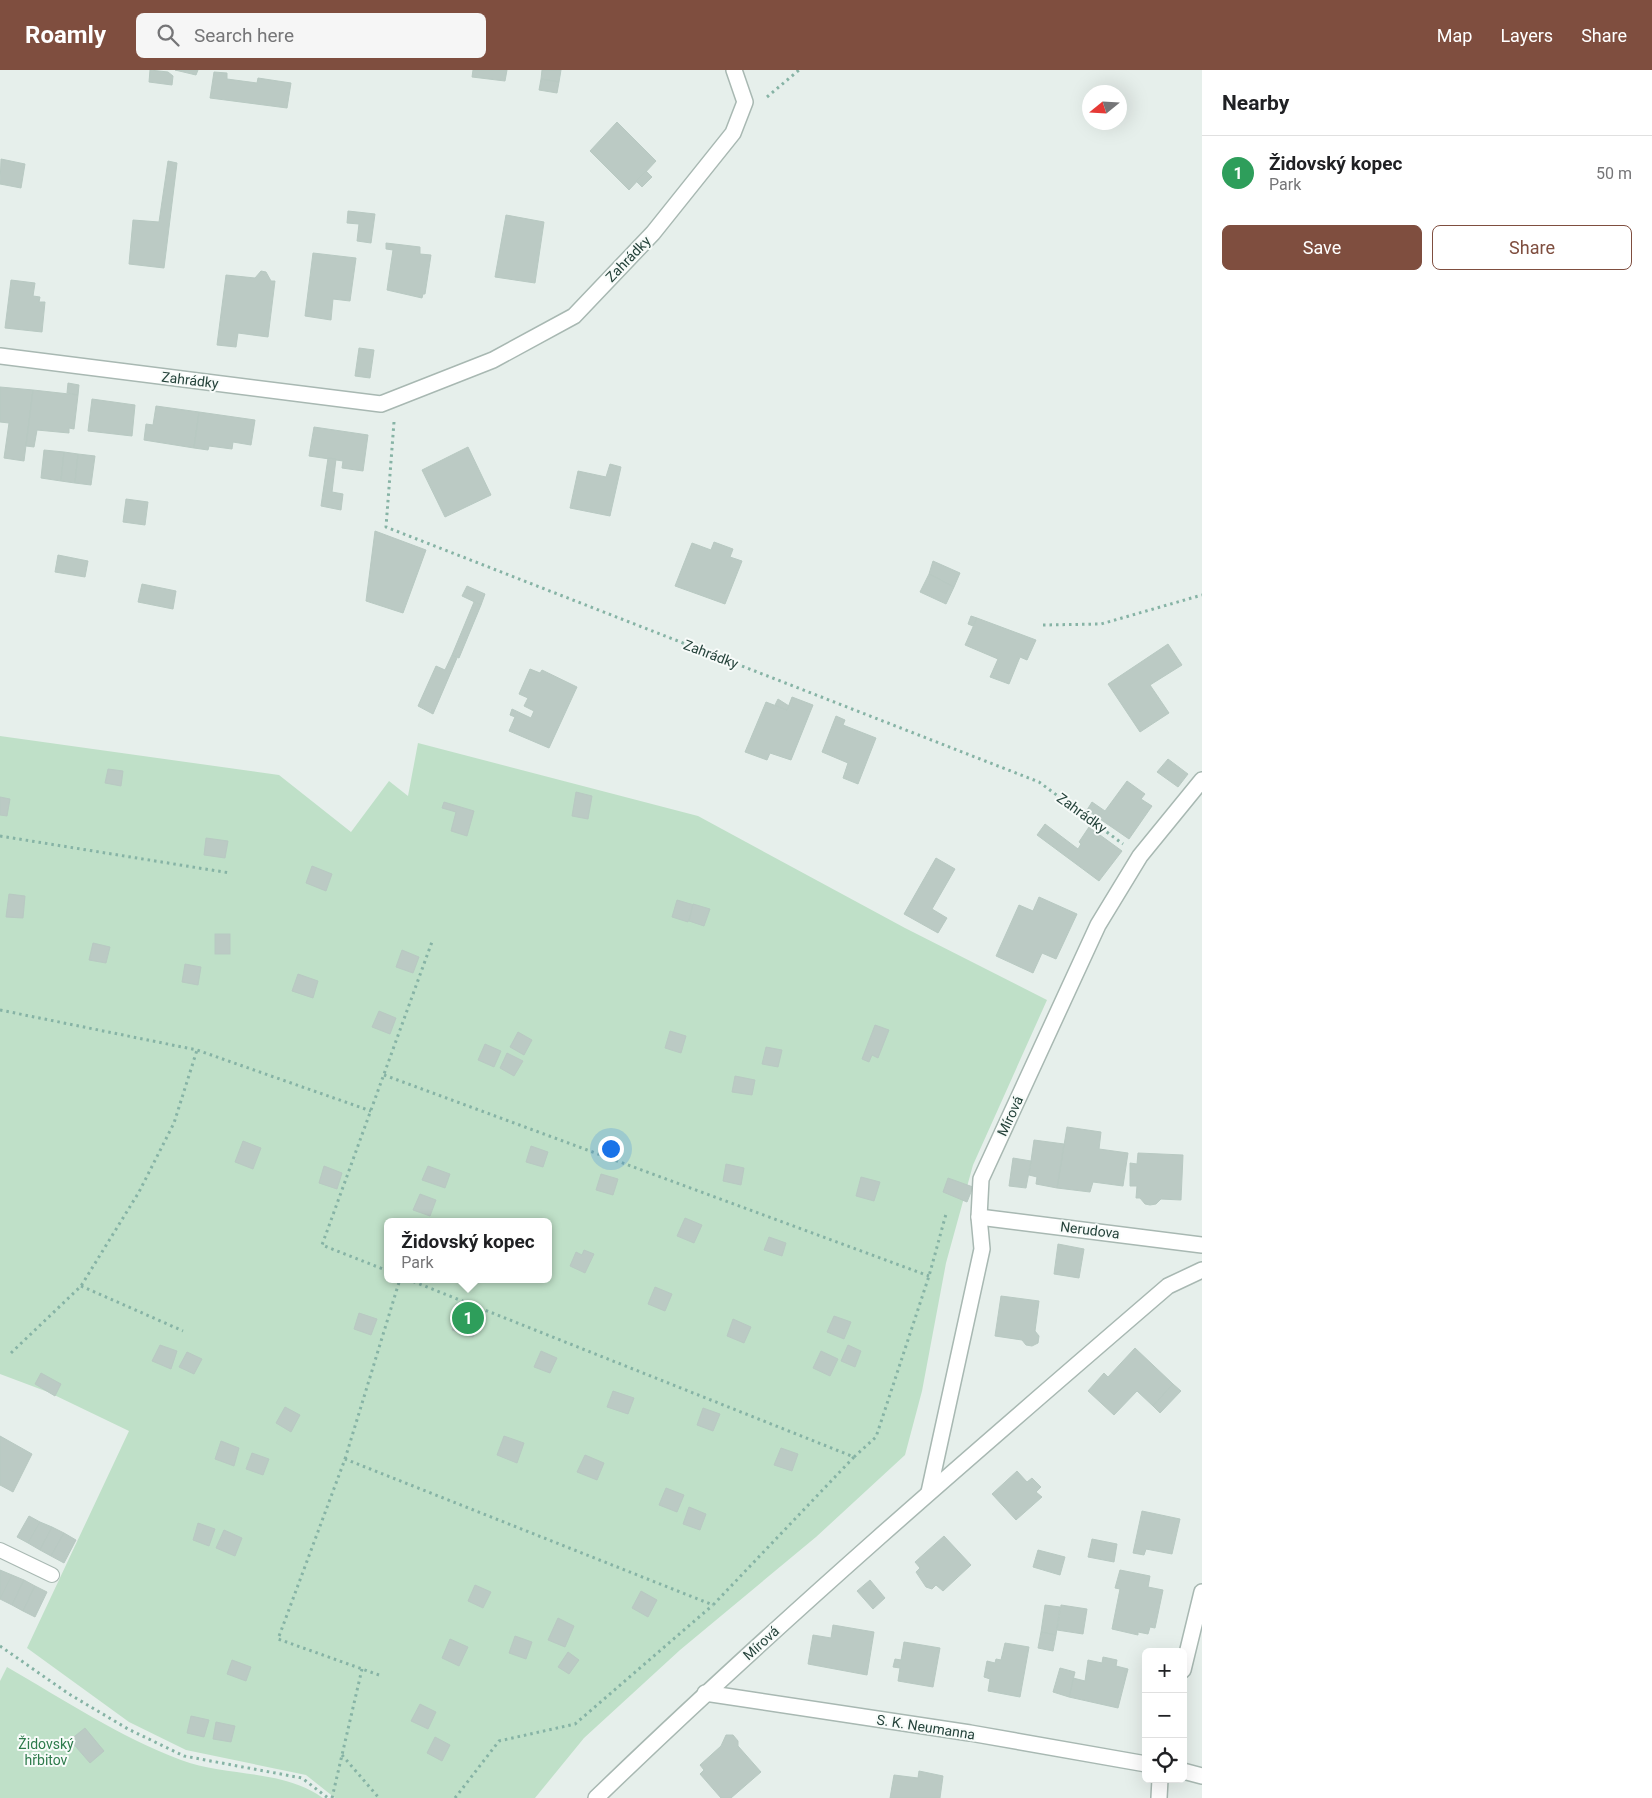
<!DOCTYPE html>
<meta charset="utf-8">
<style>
:root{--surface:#fff;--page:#f6f6f6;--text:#202124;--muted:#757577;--line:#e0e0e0;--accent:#7f4e3f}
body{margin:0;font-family:Roboto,sans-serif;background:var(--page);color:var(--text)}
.controls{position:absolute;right:15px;bottom:15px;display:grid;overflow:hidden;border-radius:8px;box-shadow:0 5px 20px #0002}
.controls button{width:45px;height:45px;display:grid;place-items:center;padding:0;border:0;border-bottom:1px solid var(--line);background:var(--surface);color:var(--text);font:25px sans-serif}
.compass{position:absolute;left:1082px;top:15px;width:45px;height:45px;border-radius:50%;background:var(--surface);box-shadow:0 5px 20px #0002;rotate:252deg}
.you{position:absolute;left:610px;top:1078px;width:18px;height:18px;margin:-12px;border:4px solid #fff;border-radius:50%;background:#1a73e8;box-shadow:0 0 0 8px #1a73e833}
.badge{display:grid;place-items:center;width:32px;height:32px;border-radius:50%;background:var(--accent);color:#fff;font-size:16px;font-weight:700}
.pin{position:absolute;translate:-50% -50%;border:2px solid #fff;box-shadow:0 1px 5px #0006}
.popup{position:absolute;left:384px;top:1148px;width:168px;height:65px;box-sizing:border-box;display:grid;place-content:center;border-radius:8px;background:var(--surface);filter:drop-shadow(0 1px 4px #0005);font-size:16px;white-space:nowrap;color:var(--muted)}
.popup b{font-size:19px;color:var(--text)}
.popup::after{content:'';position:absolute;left:50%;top:100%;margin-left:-10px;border:10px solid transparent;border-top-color:var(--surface)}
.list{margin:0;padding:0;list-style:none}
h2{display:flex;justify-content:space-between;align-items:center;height:65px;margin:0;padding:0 20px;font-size:21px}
h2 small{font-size:16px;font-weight:400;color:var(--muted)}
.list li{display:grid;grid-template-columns:32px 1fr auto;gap:15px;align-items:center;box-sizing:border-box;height:75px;padding:0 20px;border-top:1px solid var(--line)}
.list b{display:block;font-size:19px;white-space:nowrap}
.list p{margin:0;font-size:16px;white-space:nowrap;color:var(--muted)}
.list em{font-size:16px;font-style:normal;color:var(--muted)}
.actions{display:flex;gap:10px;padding:15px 20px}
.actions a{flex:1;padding:11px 0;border:1px solid var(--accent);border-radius:8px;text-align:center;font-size:18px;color:var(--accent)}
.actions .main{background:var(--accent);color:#fff}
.icon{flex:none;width:28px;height:28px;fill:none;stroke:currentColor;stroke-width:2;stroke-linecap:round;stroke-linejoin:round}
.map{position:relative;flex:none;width:1202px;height:1728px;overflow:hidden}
header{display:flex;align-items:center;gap:30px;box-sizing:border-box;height:70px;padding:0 25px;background:var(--accent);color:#fff}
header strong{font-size:24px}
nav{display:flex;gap:28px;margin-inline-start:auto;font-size:18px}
.search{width:350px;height:45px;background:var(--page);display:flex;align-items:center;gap:12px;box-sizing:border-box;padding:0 18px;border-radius:8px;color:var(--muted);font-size:19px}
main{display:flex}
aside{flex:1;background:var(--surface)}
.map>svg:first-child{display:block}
.green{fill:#bfe0c8;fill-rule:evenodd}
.building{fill:#bbcac4;stroke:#b8c9c2}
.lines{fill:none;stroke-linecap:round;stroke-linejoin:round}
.service-casing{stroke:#a8b8b2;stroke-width:16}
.minor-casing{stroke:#a8b8b2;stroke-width:18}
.path{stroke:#86b3a5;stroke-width:3;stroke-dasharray:2.5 4;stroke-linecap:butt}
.service{stroke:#fff;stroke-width:14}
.minor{stroke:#fff;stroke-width:15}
.labels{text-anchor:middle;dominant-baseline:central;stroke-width:4;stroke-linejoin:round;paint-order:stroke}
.street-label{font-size:14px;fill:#24423a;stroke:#f7fbf9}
.park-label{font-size:14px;fill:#2d7a4b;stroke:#f7fbf9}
</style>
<header>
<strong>Roamly</strong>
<div class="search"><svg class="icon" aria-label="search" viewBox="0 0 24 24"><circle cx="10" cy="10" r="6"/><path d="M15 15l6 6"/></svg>Search here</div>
<nav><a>Map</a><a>Layers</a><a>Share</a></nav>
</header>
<main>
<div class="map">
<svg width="1202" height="1728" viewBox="0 0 1202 1728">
<rect width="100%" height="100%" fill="#e6efeb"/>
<g class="green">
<path d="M0,666L279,705L351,762L389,711L408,726L418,673L698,746L905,858L1047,930L973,1095L946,1193L922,1321L905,1385L816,1467L680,1580L584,1668L535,1728H335L306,1705L186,1680L129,1652L27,1578L129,1361L48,1322L0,1304ZM388,1152H548V1209H388Z"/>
<path d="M7,1597C64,1630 120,1667 181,1690C226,1707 283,1699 323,1728H0V1611Z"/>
</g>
<g class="building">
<path d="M150,0L168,2L173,6L172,15L149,12Z"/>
<path d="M175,0H198L196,5Z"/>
<path d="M473,0H507L505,11L472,7Z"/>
<path d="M542,0H561L559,12L541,9Z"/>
<path d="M214,2L227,3V9L257,13L258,8L291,13L287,38L210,28Z"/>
<path d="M541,9L559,12L557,23L539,20Z"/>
<path d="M617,52L656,91L629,120L590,81Z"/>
<path d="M1,89L25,94L21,118L0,114Z"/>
<path d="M168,91L177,93L164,198L129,194L133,150L159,152Z"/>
<path d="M646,101L652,107L642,117L636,111Z"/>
<path d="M348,141L375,144L371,173L357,171L359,154L347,153Z"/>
<path d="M506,145L544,152L535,213L495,207Z"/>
<path d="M386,173L420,177V184L431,185L425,224H423L422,228L387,220L393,180L386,179Z"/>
<path d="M313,183L356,188L350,231L333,229L331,250L305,246Z"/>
<path d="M261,201L266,202L271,211H275L268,267L238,263L236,277L217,275L226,205L255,208Z"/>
<path d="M11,210L35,213L33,226L40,227L39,232H45L42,262L5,258Z"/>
<path d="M359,278L374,280L370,308L355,306Z"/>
<path d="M68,313L79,315L78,325L67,323Z"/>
<path d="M0,317L33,320L24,391L4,388L9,353L0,352Z"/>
<path d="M33,320L78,325L74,359L69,358V363L37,360L34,377L26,376Z"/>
<path d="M92,329L135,335L132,366L88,361Z"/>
<path d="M156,336L199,342L194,378L144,370L146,354L153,355Z"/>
<path d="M199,342L255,350L251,375L233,372L232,379L209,376L208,380L194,378Z"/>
<path d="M314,357L368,365L363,401L342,398L343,391L309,386Z"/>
<path d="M468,377L491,425L445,447L422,400Z"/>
<path d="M44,380L64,382L61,411L41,408Z"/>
<path d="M64,382L78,384L75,413L61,411Z"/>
<path d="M78,384L95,386L91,415L75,413Z"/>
<path d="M328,388L336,389L332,422L343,424L341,440L321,436Z"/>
<path d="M610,394L621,397L610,446L570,438L578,401L606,407Z"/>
<path d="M126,429L148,432L145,455L123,452Z"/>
<path d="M375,461L426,480L403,543L366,531Z"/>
<path d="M714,472L733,479L730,487L742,491L725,534L675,516L692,473L711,480Z"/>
<path d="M58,485L88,491L85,507L55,502Z"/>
<path d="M933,491L960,503L954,517L929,504Z"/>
<path d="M929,504L954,517L946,534L920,522Z"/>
<path d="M142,514L176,521L173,539L138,532Z"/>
<path d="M467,516L485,524L481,535L462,526Z"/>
<path d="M474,532L481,535L459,588L452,585Z"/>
<path d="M971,546L977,548L973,556L968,554Z"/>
<path d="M977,548L1036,570L1027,590L1020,587L1009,614L990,607L998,589L965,575Z"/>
<path d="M1168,574L1182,595L1150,615L1169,643L1140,662L1108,614Z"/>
<path d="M452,585L457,588L433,644L418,636L436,596L445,600Z"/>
<path d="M530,599L540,603L542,600L577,617L549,678L509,661L515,647L510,645L512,639L531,648L534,641L524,636L528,628L519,624Z"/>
<path d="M792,627L813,635L791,690L770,683L767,690L745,682L766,632L787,640Z"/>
<path d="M778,629L789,636L787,640L775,635Z"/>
<path d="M836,646L845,650L843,655L876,668L858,714L843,708L848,693L822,682Z"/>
<path d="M1168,689L1188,704L1178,717L1157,702Z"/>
<path d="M108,699L123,701L121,716L105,713Z"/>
<path d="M1127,711L1145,724L1141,729L1152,736L1129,769L1087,740L1092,732L1105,741Z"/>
<path d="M576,722L592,726L588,749L572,746Z"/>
<path d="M0,727L10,729L7,746L0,745Z"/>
<path d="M444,732L474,741L467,766L451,761L456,742L442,738Z"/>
<path d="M1045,754L1078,779L1081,774L1079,772L1089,757L1122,781L1099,811L1037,765Z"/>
<path d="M206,768L228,771L225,788L204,785Z"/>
<path d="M936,788L955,799L932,839L947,848L938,863L904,844Z"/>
<path d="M312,796L332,804L326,821L306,813Z"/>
<path d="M9,824L25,826L23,848L6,847Z"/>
<path d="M1039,827L1077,844L1056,889L1042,883L1033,903L996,886L1019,835L1033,841Z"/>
<path d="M677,830L694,835L688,852L672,847Z"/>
<path d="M693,834L710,839L704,856L689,851Z"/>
<rect x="215" y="864" width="15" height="20"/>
<path d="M93,873L110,877L106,893L89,890Z"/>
<path d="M402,880L419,887L413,903L396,897Z"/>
<path d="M185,894L201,897L198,915L182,912Z"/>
<path d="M298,904L318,911L313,928L292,921Z"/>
<path d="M379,941L396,948L390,964L372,957Z"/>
<path d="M875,955L889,960L878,988L872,985L869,992L862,989Z"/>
<path d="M670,961L686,966L681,983L665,978Z"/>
<path d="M518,962L532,970L524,985L510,977Z"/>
<path d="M485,974L501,981L494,997L478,990Z"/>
<path d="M766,977L782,980L778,997L762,994Z"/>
<path d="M507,983L523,991L514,1006L500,998Z"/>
<path d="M735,1006L755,1010L752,1025L732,1022Z"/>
<path d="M1067,1057L1101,1062L1099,1079L1128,1083L1123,1116L1093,1112L1090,1122L1057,1118Z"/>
<path d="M1034,1070L1064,1074L1057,1118L1036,1114L1037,1107L1029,1105Z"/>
<path d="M243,1071L261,1078L253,1099L235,1092Z"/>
<path d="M531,1076L548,1082L543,1097L526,1092Z"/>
<path d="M1138,1083L1183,1085L1181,1130L1161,1129L1156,1134L1150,1135L1145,1134L1140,1128H1136L1137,1116H1130V1093L1137,1094Z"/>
<path d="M1013,1088L1031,1091L1026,1118L1009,1116Z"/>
<path d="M726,1094L744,1098L741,1115L723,1111Z"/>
<path d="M324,1096L342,1103L337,1119L319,1113Z"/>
<path d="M428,1096L450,1104L445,1118L422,1110Z"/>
<path d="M601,1104L618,1109L613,1125L596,1120Z"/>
<path d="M861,1107L880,1112L874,1131L856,1126Z"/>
<path d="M948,1108L973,1117L967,1132L943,1122Z"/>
<path d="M420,1124L436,1130L430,1146L413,1140Z"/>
<path d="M685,1148L702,1155L694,1173L677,1166Z"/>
<path d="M769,1167L786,1173L782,1186L764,1180Z"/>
<path d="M1058,1174L1084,1179L1079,1208L1054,1204Z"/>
<path d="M584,1180L594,1184L585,1203L570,1196L576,1182L582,1185Z"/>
<path d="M655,1217L672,1224L665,1241L648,1234Z"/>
<path d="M1001,1226L1039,1231L1035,1261L1039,1266L1038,1273L1032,1276L1026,1275L1022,1270L995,1266Z"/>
<path d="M359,1243L377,1249L371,1265L354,1259Z"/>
<path d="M458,1245L479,1252L473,1267L452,1260Z"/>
<path d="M834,1246L851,1252L844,1269L827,1262Z"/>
<path d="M733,1249L751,1257L744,1273L727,1266Z"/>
<path d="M160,1275L177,1281L171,1299L152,1291Z"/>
<path d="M848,1275L861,1281L855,1297L841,1291Z"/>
<path d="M1135,1278L1173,1314L1153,1336L1137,1321L1114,1345L1088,1321L1104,1303L1108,1307Z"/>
<path d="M541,1281L557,1288L550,1303L534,1297Z"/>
<path d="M821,1281L838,1289L830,1306L813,1298Z"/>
<path d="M187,1282L202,1289L194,1304L179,1297Z"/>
<path d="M41,1303L61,1314L55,1326L35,1314Z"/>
<path d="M1173,1314L1181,1321L1160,1343L1153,1336Z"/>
<path d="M613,1321L634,1328L628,1344L607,1337Z"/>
<path d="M285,1337L300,1345L291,1362L276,1353Z"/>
<path d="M703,1338L720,1344L713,1361L697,1355Z"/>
<path d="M0,1366L32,1384L13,1422L0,1415Z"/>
<path d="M504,1366L524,1373L517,1393L497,1385Z"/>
<path d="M221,1371L239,1378L234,1396L215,1389Z"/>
<path d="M781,1378L798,1384L792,1401L774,1395Z"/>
<path d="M252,1383L269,1389L263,1405L246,1399Z"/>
<path d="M585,1385L604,1393L597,1410L577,1402Z"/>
<path d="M1017,1401L1027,1412L1032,1408L1041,1417L1036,1422L1042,1427L1016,1450L992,1424Z"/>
<path d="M666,1418L684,1425L677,1442L659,1435Z"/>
<path d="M689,1437L706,1444L700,1460L683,1454Z"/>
<path d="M1142,1441L1180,1449L1172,1484L1146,1479L1144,1485L1133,1483Z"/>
<path d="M29,1446L40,1452L28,1473L17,1467Z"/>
<path d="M40,1452L52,1457L40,1480L28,1473Z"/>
<path d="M198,1453L215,1459L209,1476L193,1470Z"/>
<path d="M52,1457L64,1463L51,1486L40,1480Z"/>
<path d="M224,1460L242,1468L235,1486L216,1478Z"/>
<path d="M64,1463L76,1470L64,1493L51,1486Z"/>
<path d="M944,1466L971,1495L943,1521L936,1515L932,1519L926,1517L916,1502L920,1498L915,1492Z"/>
<path d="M1092,1469L1117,1474L1114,1492L1088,1487Z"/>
<path d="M1038,1480L1065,1487L1060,1505L1033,1497Z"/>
<path d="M0,1500L12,1505L0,1529Z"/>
<path d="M1120,1500L1150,1506L1148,1517L1163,1520L1155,1558L1150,1557L1148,1564L1138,1562V1565L1112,1559L1120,1519L1115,1518Z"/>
<path d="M12,1505L24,1510L12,1535L0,1529Z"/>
<path d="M24,1510L35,1516L23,1541L12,1535Z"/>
<path d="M870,1510L885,1528L873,1539L857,1521Z"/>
<path d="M475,1515L491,1522L483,1538L468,1531Z"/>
<path d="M35,1516L47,1522L35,1547L23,1541Z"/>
<path d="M641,1521L657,1530L648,1547L632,1538Z"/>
<path d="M1045,1535L1060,1537L1056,1565L1041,1562Z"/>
<path d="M1061,1535L1087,1539L1083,1564L1057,1560Z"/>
<path d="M558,1548L574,1556L565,1577L548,1570Z"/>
<path d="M833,1555L874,1562L867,1605L808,1594L813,1565L831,1568Z"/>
<path d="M1041,1562L1056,1565L1053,1581L1038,1578Z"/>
<path d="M515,1566L532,1572L526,1589L509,1583Z"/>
<path d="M450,1569L468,1577L459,1596L442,1588Z"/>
<path d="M904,1572L940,1578L933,1617L898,1611L900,1598L893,1597L895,1589L901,1590Z"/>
<path d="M1005,1573L1029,1577L1020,1627L988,1621L990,1609L984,1607L987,1591L995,1593L996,1589L1001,1590Z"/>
<path d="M568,1582L579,1590L569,1604L558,1597Z"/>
<path d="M1103,1587L1117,1590L1116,1596L1128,1599L1118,1638L1069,1627L1073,1608L1085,1611L1088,1590L1102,1593Z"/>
<path d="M232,1590L251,1597L246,1611L227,1604Z"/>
<path d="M1060,1598L1075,1602L1069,1627L1053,1622Z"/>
<path d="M420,1634L436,1642L428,1659L411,1651Z"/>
<path d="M191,1646L209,1650L204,1667L187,1663Z"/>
<path d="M216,1652L235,1656L231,1672L213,1669Z"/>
<path d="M85,1658L104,1681L90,1693L70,1670Z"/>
<path d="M726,1665H733L738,1671V1676L761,1702L731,1728H721L700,1704L704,1700L700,1695L721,1676Z"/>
<path d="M435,1667L450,1675L442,1691L427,1683Z"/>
<path d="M919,1701L943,1706L940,1728H890L894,1705L918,1708Z"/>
</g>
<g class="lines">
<g class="service-casing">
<path id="service" d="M0,1480L52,1505"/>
</g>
<g class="minor-casing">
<g id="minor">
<path d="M0,286L381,334L493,290L574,246L653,163L733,63L745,32L734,0"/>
<path d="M979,1147L1202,1175"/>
<path d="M929,1422L982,1179L979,1147L981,1109L1098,855L1140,786L1202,710"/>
<path d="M1183,1600L1202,1522"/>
<path d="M705,1623L970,1663L1146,1694"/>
<path d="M1183,1701L1202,1706"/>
<path d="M596,1728C780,1550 974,1383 1168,1216L1202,1200"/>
<path d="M1159,1728L1160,1709"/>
</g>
</g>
<g class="path">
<path d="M767,27L799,0"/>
<path d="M394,352L386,457L1039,712L1123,774"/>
<path d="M1043,555L1101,554L1202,525"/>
<path d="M0,766L230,803"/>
<path d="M0,940L197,980L371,1041"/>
<path d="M384,1005L929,1206"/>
<path d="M388,1201L322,1175L433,869"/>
<path d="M81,1216L183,1261"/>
<path d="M11,1283L81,1216L139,1122L174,1053L197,980"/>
<path d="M854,1387L876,1367L929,1206L946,1144"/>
<path d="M345,1389L400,1209"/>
<path d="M0,1576L69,1624L128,1659L184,1686L302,1708L328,1728"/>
<path d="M379,1605L278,1569L345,1389L713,1535L854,1387L407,1209"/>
<path d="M342,1685L379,1728"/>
<path d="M332,1728L362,1599"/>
<path d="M455,1728L499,1671L575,1654L713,1535"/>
</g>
<use href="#service" class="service"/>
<use href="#minor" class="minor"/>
</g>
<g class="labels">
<g class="street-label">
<text transform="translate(628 189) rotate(-46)">Zahrádky</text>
<text transform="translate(190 310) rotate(7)">Zahrádky</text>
<text transform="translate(711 584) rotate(21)">Zahrádky</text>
<text transform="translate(1082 743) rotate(36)">Zahrádky</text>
<text transform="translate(1010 1046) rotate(-65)">Mírová</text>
<text transform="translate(1090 1160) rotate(7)">Nerudova</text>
<text transform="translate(761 1573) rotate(-42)">Mírová</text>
<text transform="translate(926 1657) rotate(9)">S. K. Neumanna</text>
</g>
<g class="park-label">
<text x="46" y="1674">Židovský<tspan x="46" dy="16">hřbitov</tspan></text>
</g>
</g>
</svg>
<div class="controls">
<button>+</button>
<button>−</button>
<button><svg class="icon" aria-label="locate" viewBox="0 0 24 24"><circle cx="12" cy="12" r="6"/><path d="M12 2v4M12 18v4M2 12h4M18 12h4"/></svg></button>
</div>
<svg class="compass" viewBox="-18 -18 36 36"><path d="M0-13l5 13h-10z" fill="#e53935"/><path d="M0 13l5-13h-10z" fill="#757577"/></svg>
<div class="you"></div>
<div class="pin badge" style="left:468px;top:1248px;background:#2e9e5b">1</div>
<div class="popup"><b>Židovský kopec</b>Park</div>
</div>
<aside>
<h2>Nearby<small></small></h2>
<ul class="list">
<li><span class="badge" style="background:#2e9e5b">1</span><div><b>Židovský kopec</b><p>Park</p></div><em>50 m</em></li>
</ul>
<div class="actions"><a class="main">Save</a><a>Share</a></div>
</aside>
</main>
